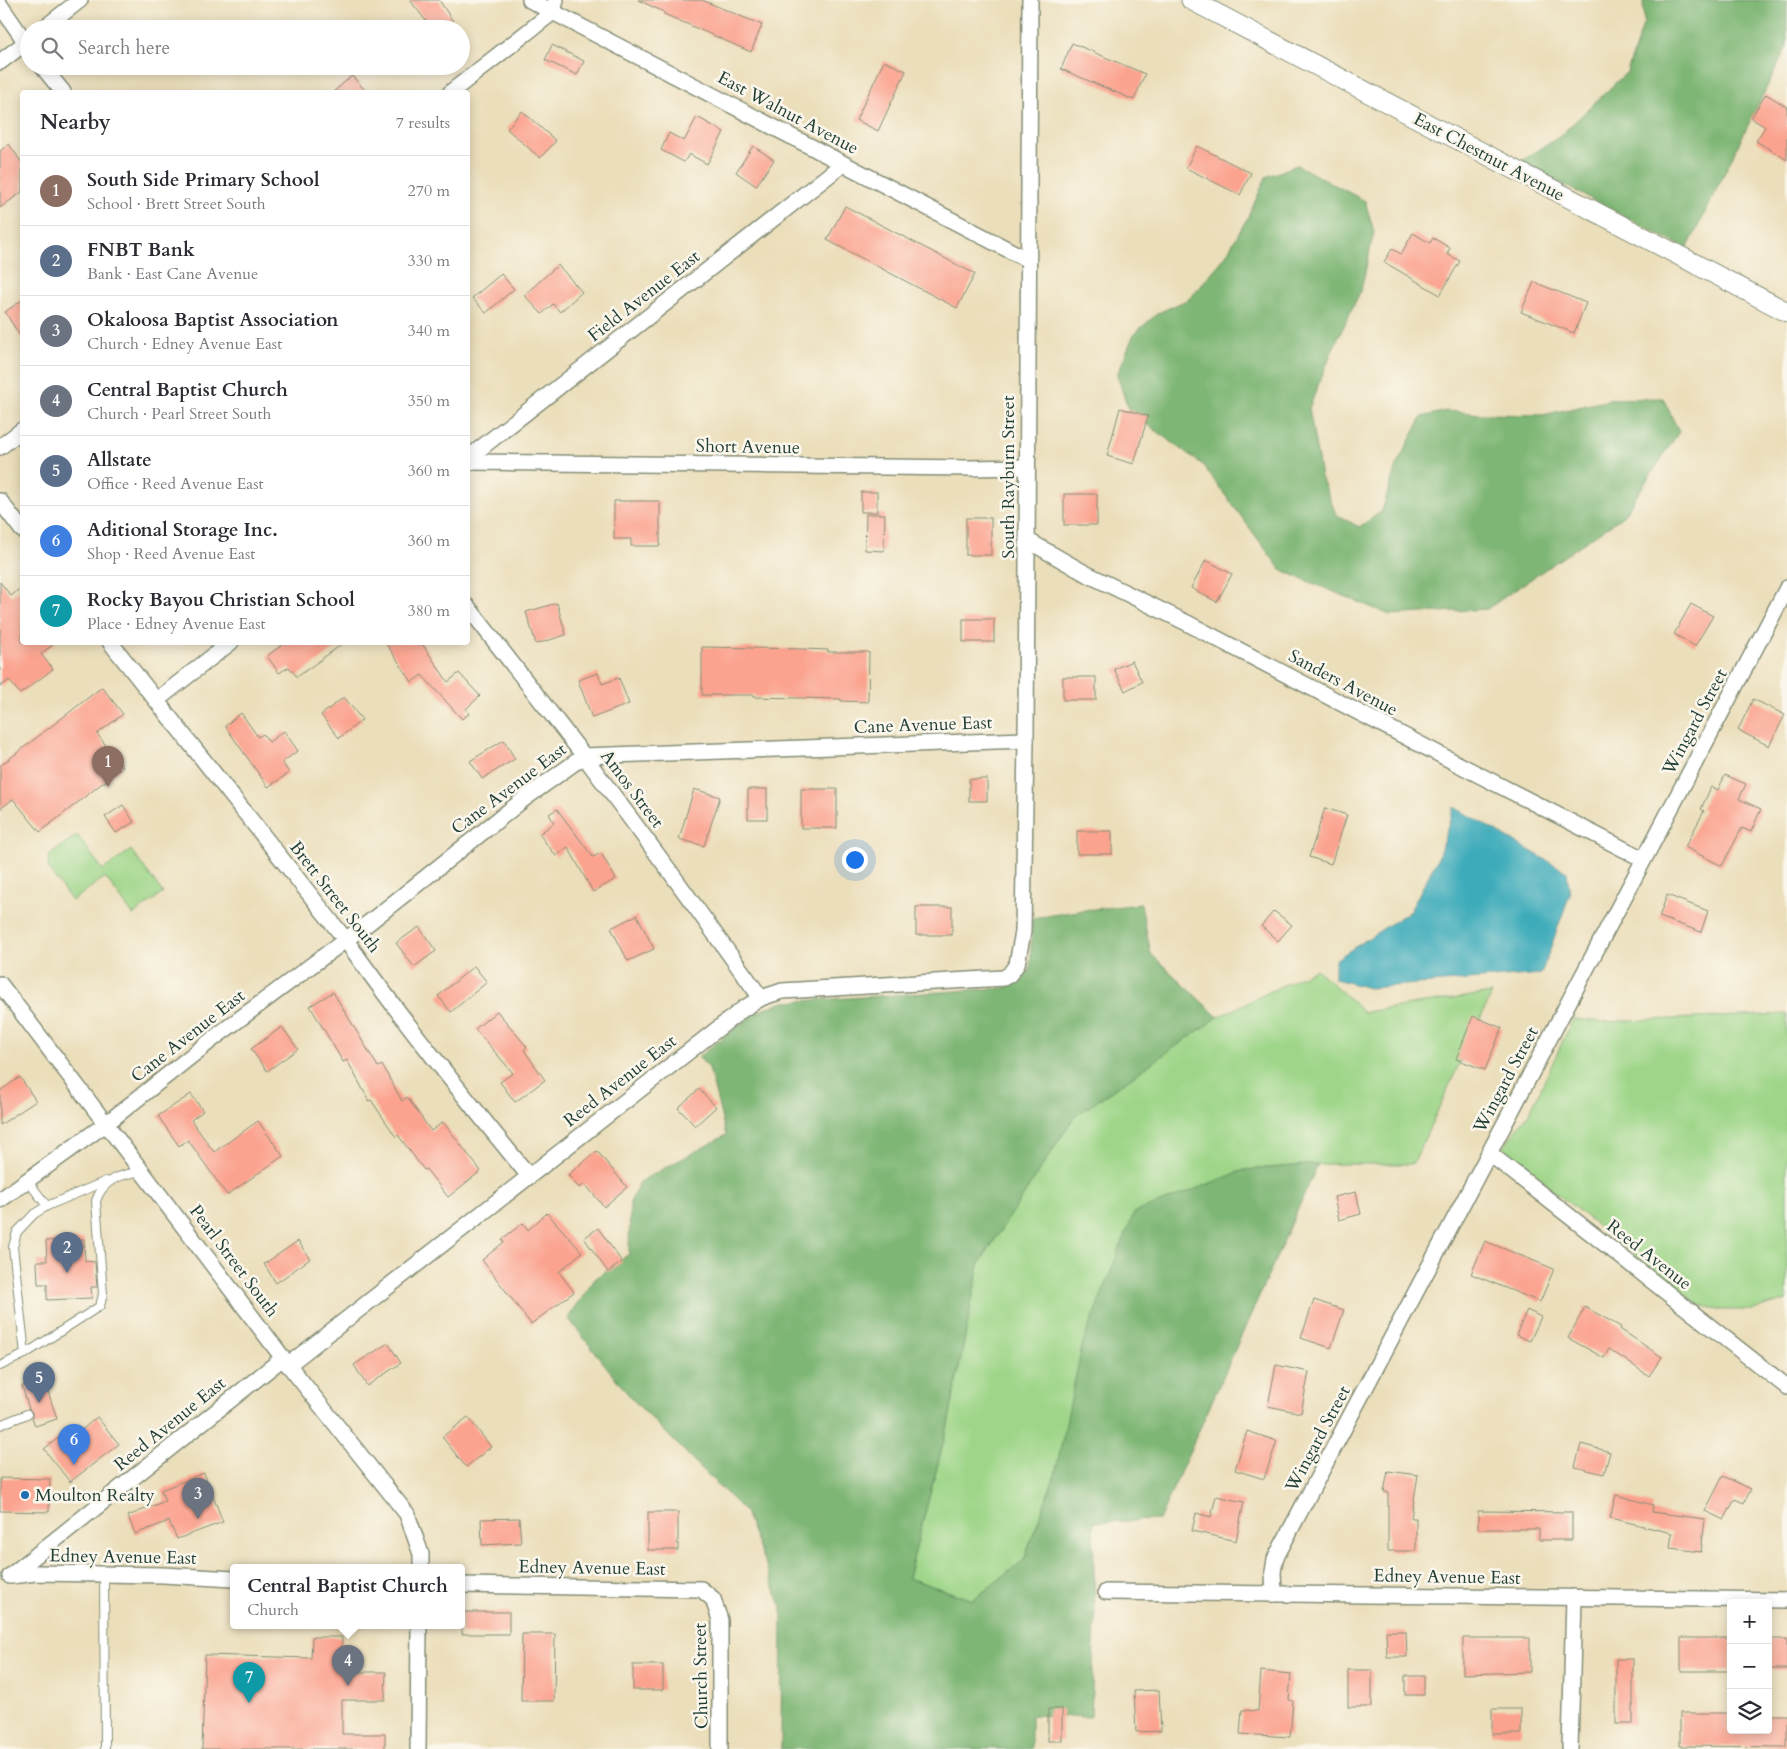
<!DOCTYPE html>
<meta charset="utf-8">
<style>
:root{--surface:#fff;--page:#f2f2f3;--text:#2b2b33;--muted:#7c7c81;--line:#e1e1e2;--accent:#d93025}
body{margin:0;font-family:Cardo,serif;background:var(--page);color:var(--text)}
.controls{position:absolute;right:15px;bottom:15px;display:grid;overflow:hidden;border-radius:5px;box-shadow:0 2px 12px #0003}
.controls button{width:45px;height:45px;display:grid;place-items:center;padding:0;border:0;border-bottom:1px solid var(--line);background:var(--surface);color:var(--text);font:25px sans-serif}
.you{position:absolute;left:854px;top:859px;width:18px;height:18px;margin:-12px;border:4px solid #fff;border-radius:50%;background:#1a73e8;box-shadow:0 0 0 8px #1a73e833}
.badge{display:grid;place-items:center;width:32px;height:32px;border-radius:50%;background:var(--accent);color:#fff;font-size:16px;font-weight:700}
.pin{position:absolute;translate:-50% -41px;filter:drop-shadow(0 1px 2px #0008)}
.pin::after{content:'';position:absolute;top:26px;width:18px;height:15px;background:inherit;clip-path:polygon(0 0,100% 0,50% 100%)}
.popup{position:absolute;left:230px;top:1564px;width:235px;height:65px;box-sizing:border-box;display:grid;place-content:center;border-radius:5px;background:var(--surface);filter:drop-shadow(0 1px 4px #0005);font-size:16px;white-space:nowrap;color:var(--muted)}
.popup b{font-size:19px;color:var(--text)}
.popup::after{content:'';position:absolute;left:50%;top:100%;margin-left:-10px;border:10px solid transparent;border-top-color:var(--surface)}
.list{margin:0;padding:0;list-style:none}
h2{display:flex;justify-content:space-between;align-items:center;height:65px;margin:0;padding:0 20px;font-size:21px}
h2 small{font-size:16px;font-weight:400;color:var(--muted)}
.list li{display:grid;grid-template-columns:32px 1fr auto;gap:15px;align-items:center;box-sizing:border-box;height:70px;padding:0 20px;border-top:1px solid var(--line)}
.list b{display:block;font-size:19px;white-space:nowrap}
.list p{margin:0;font-size:16px;white-space:nowrap;color:var(--muted)}
.list em{font-size:16px;font-style:normal;color:var(--muted)}
.icon{flex:none;width:28px;height:28px;fill:none;stroke:currentColor;stroke-width:2;stroke-linecap:round;stroke-linejoin:round}
.map{position:relative;flex:none;width:1787px;height:1749px;overflow:hidden}
.search{position:absolute;background:var(--surface);box-shadow:0 2px 12px #0003;left:20px;top:20px;width:450px;height:55px;display:flex;align-items:center;gap:12px;box-sizing:border-box;padding:0 18px;border-radius:28px;color:var(--muted);font-size:19px}
.panel{position:absolute;background:var(--surface);box-shadow:0 2px 12px #0003;left:20px;top:90px;width:450px;height:555px;border-radius:5px}
.map>svg:first-child{display:block}
.green{fill:#9ed588;stroke:#5e895e}
.forest{fill:#7eb674;stroke:#4e7a54}
.water{fill:#3cabba;stroke:#2e7477}
.building{fill:#fba38f}
.lines{fill:none;stroke-linecap:round;stroke-linejoin:round}
.service-casing{stroke:#858e77;stroke-width:10}
.minor-casing{stroke:#858e77;stroke-width:18}
.tertiary-casing{stroke:#858e77;stroke-width:21}
.service{stroke:#fff;stroke-width:8}
.minor{stroke:#fff;stroke-width:15}
.tertiary{stroke:#fff;stroke-width:19}
.poi-dot{fill:#1f6fb2;stroke:#fbf7ec;stroke-width:2}
.labels{text-anchor:middle;dominant-baseline:central;stroke-width:5;stroke-linejoin:round;paint-order:stroke}
.street-label{font-size:18px;fill:#1f3d34;stroke:#fbf7ec}
.poi-label{font-size:18px;fill:#1f3d34;stroke:#fbf7ec;text-anchor:start}
</style>
<div class="map">
<svg width="1787" height="1749" viewBox="0 0 1787 1749">
<rect width="100%" height="100%" fill="#fbf7ec"/>
<filter id="ink" filterUnits="userSpaceOnUse"><feTurbulence type="fractalNoise" baseFrequency=".02" numOctaves="2"/><feDisplacementMap in="SourceGraphic" scale="10" xChannelSelector="R" yChannelSelector="G"/><feConvolveMatrix kernelMatrix="1 2 1 2 8 2 1 2 1" color-interpolation-filters="sRGB"/></filter>
<filter id="wash" filterUnits="userSpaceOnUse"><feTurbulence type="fractalNoise" baseFrequency=".0096" numOctaves="4" result="noise"/><feDisplacementMap in="SourceGraphic" scale="20" xChannelSelector="R" yChannelSelector="G"/><feGaussianBlur stdDeviation="1.12" result="paint"/><feColorMatrix in="noise" values="0 0 0 0 0 0 0 0 0 0 0 0 0 0 0 0 0 1.4 0 .05"/><feComposite in="paint" operator="in"/></filter>
<g filter="url(#wash)">
<rect width="100%" height="100%" fill="#ebdeba"/>
<g class="green">
<path d="M77,835L103,870L131,850L163,893L133,915L105,877L72,901L49,870L48,863L50,855Z"/>
<path d="M1316,969L1364,1012L1492,993L1413,1164H1318L1244,1170L1055,1475L1024,1560L973,1600L908,1578L948,1425L979,1264L1074,1117L1218,1017Z"/>
<path d="M1787,1014V1300L1784,1301L1753,1310H1723L1699,1305L1501,1150L1530,1112L1573,1019L1603,1022Z"/>
</g>
<g class="forest">
<path d="M1643,0H1787V46L1687,249L1520,162L1559,137L1627,72L1644,22Z"/>
<path d="M1297,165L1365,201L1374,232L1361,290L1332,351L1309,408L1321,477L1336,514L1359,527L1382,511L1396,466L1422,417L1446,411L1481,414L1543,415L1614,399L1663,398L1679,432L1623,516L1487,609L1390,615L1281,570L1202,464L1129,411L1117,375L1134,334L1158,313L1189,299L1225,257L1248,217L1266,177Z"/>
<path d="M1141,904L1151,954L1218,1017L1074,1117L979,1264L948,1425L908,1578L973,1600L1024,1560L1055,1475L1083,1342L1134,1213L1244,1170L1318,1164L1159,1520L1093,1522L1095,1620L1091,1717L1031,1715V1749H781L782,1608L745,1512L632,1399L568,1318L595,1279L629,1254L630,1203L639,1182L726,1135L709,1068L698,1057L758,1011L760,1012L765,1008L784,1002L1003,988L1013,985L1023,973L1030,972L1032,918L1085,910Z"/>
</g>
<path class="water" d="M1454,807L1567,872L1570,894L1541,974L1369,988L1335,979V960L1410,911L1438,858Z"/>
<g id="blocks">
<g class="building">
<path d="M410,0H439L458,29H432Z"/>
<path d="M638,0H702L762,25L751,52L664,14V12Z"/>
<path d="M1072,43L1145,74L1134,100L1061,69Z"/>
<path d="M552,45L584,61L577,75L545,60Z"/>
<path d="M884,61L906,71L878,131L856,120Z"/>
<path d="M352,76L367,92H333Z"/>
<path d="M1766,94L1787,107V160L1756,141L1765,127L1751,118Z"/>
<path d="M522,111L556,141L540,158L507,129Z"/>
<path d="M697,117L724,132L707,164L689,154L684,162L661,150L669,133L684,141Z"/>
<path d="M9,144L22,163V192L0,208V151Z"/>
<path d="M753,146L774,160L756,186L736,172Z"/>
<path d="M1197,146L1251,173L1240,195L1186,168Z"/>
<path d="M845,206L975,274L957,308L827,240Z"/>
<path d="M1413,233L1430,243L1433,238L1450,248L1447,254L1460,261L1440,295L1384,262L1392,249L1401,254Z"/>
<path d="M558,265L582,292L560,312L553,304L542,314L524,295Z"/>
<path d="M501,274L514,289L486,313L472,298Z"/>
<path d="M1534,282L1586,303L1574,333L1521,312Z"/>
<path d="M22,300V339L5,312Z"/>
<path d="M1120,408L1148,416L1134,464L1107,456Z"/>
<rect x="861" y="492" width="16" height="20"/>
<rect x="1064" y="494" width="33" height="31"/>
<path d="M614,501H660V546H631V539H614Z"/>
<path d="M866,514H885L884,551L865,550Z"/>
<rect x="966" y="518" width="25" height="37"/>
<path d="M1206,560L1232,574L1217,602L1191,588Z"/>
<path d="M0,582L11,596L22,587V642H56L41,654L53,669L20,694L9,680L0,687Z"/>
<path d="M557,603L566,635L536,644L526,612Z"/>
<path d="M1691,604L1713,616L1695,646L1674,634Z"/>
<rect x="963" y="619" width="31" height="23"/>
<path d="M286,642H345L297,677L289,667L279,673L267,656Z"/>
<path d="M385,642H421L448,682L459,673L480,696L466,709L469,714L462,719L422,675L412,682Z"/>
<path d="M702,647L804,649L828,650V652H869L868,702L841,701V699L755,697V695H702Z"/>
<path d="M1132,661L1142,682L1125,691L1114,669Z"/>
<path d="M598,673L602,684L619,678L629,704L592,718L578,680Z"/>
<rect x="1063" y="677" width="33" height="23"/>
<path d="M102,687L123,714L97,734L123,767L40,832L13,799L0,809V766Z"/>
<path d="M344,697L362,720L339,738L321,715Z"/>
<path d="M1753,699L1785,715L1769,746L1738,730Z"/>
<path d="M241,713L258,737L263,734L269,742L284,731L298,751L282,762L289,773L268,787L225,726Z"/>
<path d="M504,740L515,759L482,779L470,761Z"/>
<path d="M1725,775L1746,784L1739,799L1761,809L1751,832L1742,828L1722,866L1685,847L1704,811L1701,809L1711,787L1718,790Z"/>
<rect x="969" y="779" width="18" height="22"/>
<path d="M694,789L720,797L704,846L679,839Z"/>
<rect x="748" y="789" width="19" height="30"/>
<rect x="801" y="789" width="36" height="39"/>
<path d="M123,805L134,822L116,833L105,817Z"/>
<path d="M1325,808L1347,815L1331,864L1309,857Z"/>
<path d="M557,809L593,857L601,853L616,879L593,892L568,847L556,856L539,834L554,823L549,814Z"/>
<rect x="1077" y="831" width="35" height="23"/>
<path d="M1667,895L1708,911L1701,932L1659,917Z"/>
<rect x="916" y="907" width="36" height="28"/>
<path d="M1274,911L1292,925L1278,941L1261,926Z"/>
<path d="M637,915L654,949L628,961L611,928Z"/>
<path d="M419,927L436,951L414,967L396,943Z"/>
<path d="M474,966L487,982L451,1012L438,996Z"/>
<path d="M333,992L378,1067L382,1065L402,1101L407,1097L431,1131L443,1122L481,1171L448,1197L426,1169L424,1170L398,1135L396,1137L371,1100L369,1101L347,1060L343,1062L310,1006Z"/>
<path d="M497,1011L527,1047L524,1050L545,1080L515,1102L500,1082L513,1073L475,1029Z"/>
<path d="M1473,1016L1502,1028L1485,1070L1456,1059Z"/>
<path d="M282,1027L298,1049L267,1071L251,1049Z"/>
<path d="M20,1077L36,1101L0,1125V1091Z"/>
<path d="M699,1089L716,1107L695,1126L678,1108Z"/>
<path d="M191,1094L203,1111L191,1120L214,1152L258,1121L283,1156L227,1195L188,1140L179,1146L158,1116Z"/>
<path d="M597,1151L627,1187L604,1207L585,1184L579,1188L568,1175Z"/>
<path d="M1356,1192L1361,1214L1339,1220L1334,1197Z"/>
<path d="M547,1213L582,1252L559,1272L574,1292L531,1324L482,1260L504,1242L502,1239L523,1223L528,1230Z"/>
<path d="M598,1228L622,1262L608,1272L584,1238Z"/>
<path d="M84,1239L85,1261L95,1262L97,1287H91L92,1298L47,1300V1284H38L37,1261H47L46,1241Z"/>
<path d="M298,1241L310,1259L276,1283L264,1264Z"/>
<path d="M1485,1241L1554,1269L1540,1302L1471,1274Z"/>
<path d="M1314,1300L1344,1310L1331,1348L1301,1338Z"/>
<path d="M1585,1307L1621,1327L1620,1329L1662,1357L1649,1376L1609,1349L1604,1358L1568,1338Z"/>
<path d="M1527,1310L1541,1317L1530,1341L1516,1335Z"/>
<path d="M388,1343L401,1363L367,1386L354,1365Z"/>
<path d="M1276,1365L1309,1372L1301,1413L1268,1406Z"/>
<path d="M44,1379L57,1419L35,1426L32,1417V1412L29,1409L22,1386Z"/>
<path d="M97,1417L119,1444L70,1482L44,1449L73,1427L78,1433Z"/>
<path d="M468,1417L491,1447L466,1467L442,1437Z"/>
<path d="M1247,1431L1277,1441L1264,1479L1235,1470Z"/>
<path d="M1581,1444L1610,1452L1604,1474L1575,1467Z"/>
<path d="M1388,1471L1418,1475L1411,1518H1416V1551H1388V1492H1384Z"/>
<path d="M204,1473L223,1522L177,1539L169,1521L135,1534L128,1516L165,1501L161,1490Z"/>
<path d="M1723,1476L1751,1489L1744,1503L1735,1499L1724,1520L1705,1511Z"/>
<path d="M0,1478L50,1479L49,1512L0,1511Z"/>
<path d="M1616,1495L1653,1505L1652,1512L1705,1519L1701,1552L1670,1548L1672,1533L1610,1518Z"/>
<path d="M1216,1496L1244,1502L1236,1541L1192,1531L1196,1513L1211,1517Z"/>
<path d="M1478,1511L1572,1512V1540H1539V1529H1478Z"/>
<rect x="648" y="1512" width="30" height="38"/>
<path d="M519,1518L521,1543L482,1545L481,1519Z"/>
<rect x="462" y="1612" width="47" height="22"/>
<path d="M1386,1631H1406L1407,1657H1387Z"/>
<path d="M522,1634H555L554,1701H521Z"/>
<path d="M312,1637H342L341,1672H386L385,1700H342V1734H385V1749H202L205,1655L311,1658Z"/>
<path d="M1463,1638H1530V1672L1463,1674Z"/>
<rect x="1681" y="1638" width="50" height="33"/>
<rect x="1768" y="1639" width="19" height="30"/>
<rect x="1616" y="1659" width="17" height="65"/>
<rect x="633" y="1665" width="30" height="25"/>
<rect x="1348" y="1670" width="24" height="37"/>
<path d="M1261,1671L1291,1674L1289,1700L1293,1701L1290,1737L1240,1734L1242,1710L1258,1711Z"/>
<rect x="1405" y="1676" width="19" height="19"/>
<path d="M1159,1690L1161,1731L1136,1732L1134,1691Z"/>
<rect x="1048" y="1709" width="14" height="32"/>
<rect x="1492" y="1709" width="29" height="25"/>
<path d="M1680,1713H1728V1730H1768V1715H1787V1747L1680,1746Z"/>
</g>
</g>
</g>
<g filter="url(#ink)">
<use href="#blocks" fill-opacity="0" stroke="#858e77" stroke-width="1"/>
<g class="lines">
<g class="service-casing">
<g id="service">
<path d="M27,1180L47,1206"/>
<path d="M25,1354L13,1247L17,1232L34,1214L47,1206L106,1181"/>
<path d="M0,1366L25,1354L100,1306L103,1294L96,1201C103,1179 122,1174 143,1171"/>
<path d="M0,1425L27,1414"/>
<path d="M104,1575L105,1749"/>
</g>
</g>
<g class="minor-casing">
<g id="minor">
<path d="M530,0L1028,260"/>
<path d="M0,5L29,47"/>
<path d="M43,29L80,0"/>
<path d="M0,62L29,40"/>
<path d="M42,66L63,92"/>
<path d="M451,92L553,12L556,0"/>
<path d="M0,447L22,430"/>
<path d="M468,458L843,164"/>
<path d="M468,462L970,468L1027,467"/>
<path d="M0,501L22,530"/>
<path d="M1027,540L1083,572L1187,623L1483,777L1643,859"/>
<path d="M468,607L584,756L671,873L761,998"/>
<path d="M110,642L345,939C403,1021 466,1099 529,1176"/>
<path d="M157,700L231,642"/>
<path d="M0,984L283,1358L407,1514L421,1554V1567"/>
<path d="M1489,1153L1787,1387"/>
<path d="M0,1200L107,1123L214,1038L371,921L524,799L584,756L1026,740"/>
<path d="M288,1365L743,1009L761,998L782,991L1003,978L1009,975L1017,964L1023,932L1026,740L1030,0"/>
<path d="M10,1576L283,1358"/>
<path d="M11,1576L36,1573L163,1575L234,1579"/>
<path d="M462,1585L701,1589L713,1599L720,1620V1749"/>
<path d="M1106,1592L1787,1600"/>
<path d="M1274,1594L1273,1572L1275,1559L1787,588"/>
<path d="M418,1749L419,1625"/>
<path d="M1570,1749L1574,1597"/>
</g>
</g>
<g class="tertiary-casing">
<path id="tertiary" d="M1191,0L1787,312"/>
</g>
<use href="#service" class="service"/>
<use href="#minor" class="minor"/>
<use href="#tertiary" class="tertiary"/>
</g>
</g>
<circle class="poi-dot" cx="25" cy="1495" r="5"/>
<g class="labels">
<g class="street-label">
<text transform="translate(788 113) rotate(28)">East Walnut Avenue</text>
<text transform="translate(1489 157) rotate(28)">East Chestnut Avenue</text>
<text transform="translate(644 296) rotate(-38)">Field Avenue East</text>
<text transform="translate(748 447) rotate(1)">Short Avenue</text>
<text transform="translate(1008 477) rotate(-90)">South Rayburn Street</text>
<text transform="translate(1343 683) rotate(28)">Sanders Avenue</text>
<text transform="translate(1695 722) rotate(-62)">Wingard Street</text>
<text transform="translate(923 725) rotate(-2)">Cane Avenue East</text>
<text transform="translate(509 789) rotate(-37)">Cane Avenue East</text>
<text transform="translate(632 789) rotate(53)">Amos Street</text>
<text transform="translate(335 897) rotate(52)">Brett Street South</text>
<text transform="translate(188 1036) rotate(-38)">Cane Avenue East</text>
<text transform="translate(1506 1080) rotate(-62)">Wingard Street</text>
<text transform="translate(620 1081) rotate(-38)">Reed Avenue East</text>
<text transform="translate(1649 1255) rotate(38)">Reed Avenue</text>
<text transform="translate(234 1261) rotate(53)">Pearl Street South</text>
<text transform="translate(170 1424) rotate(-39)">Reed Avenue East</text>
<text transform="translate(1318 1439) rotate(-62)">Wingard Street</text>
<text transform="translate(123 1557) rotate(1)">Edney Avenue East</text>
<text transform="translate(592 1568) rotate(1)">Edney Avenue East</text>
<text transform="translate(1447 1577) rotate(1)">Edney Avenue East</text>
<text transform="translate(701 1676) rotate(-91)">Church Street</text>
</g>
<g class="poi-label">
<text x="35" y="1495">Moulton Realty</text>
</g>
</g>
</svg>
<div class="controls">
<button>+</button>
<button>−</button>
<button><svg class="icon" aria-label="layers" viewBox="0 0 24 24"><path d="M12 4l9 5-9 5-9-5zM3 14l9 5 9-5"/></svg></button>
</div>
<div class="you"></div>
<div class="pin badge" style="left:108px;top:787px;background:#8d6e63">1</div>
<div class="pin badge" style="left:67px;top:1273px;background:#5c6f8a">2</div>
<div class="pin badge" style="left:198px;top:1519px;background:#6b7280">3</div>
<div class="pin badge" style="left:348px;top:1686px;background:#6b7280">4</div>
<div class="popup"><b>Central Baptist Church</b>Church</div>
<div class="pin badge" style="left:39px;top:1403px;background:#5c6f8a">5</div>
<div class="pin badge" style="left:74px;top:1465px;background:#3f7fe0">6</div>
<div class="pin badge" style="left:249px;top:1703px;background:#0f9aa8">7</div>
<div class="search"><svg class="icon" aria-label="search" viewBox="0 0 24 24"><circle cx="10" cy="10" r="6"/><path d="M15 15l6 6"/></svg>Search here</div>
<section class="panel">
<h2>Nearby<small>7 results</small></h2>
<ul class="list">
<li><span class="badge" style="background:#8d6e63">1</span><div><b>South Side Primary School</b><p>School · Brett Street South</p></div><em>270 m</em></li>
<li><span class="badge" style="background:#5c6f8a">2</span><div><b>FNBT Bank</b><p>Bank · East Cane Avenue</p></div><em>330 m</em></li>
<li><span class="badge" style="background:#6b7280">3</span><div><b>Okaloosa Baptist Association</b><p>Church · Edney Avenue East</p></div><em>340 m</em></li>
<li><span class="badge" style="background:#6b7280">4</span><div><b>Central Baptist Church</b><p>Church · Pearl Street South</p></div><em>350 m</em></li>
<li><span class="badge" style="background:#5c6f8a">5</span><div><b>Allstate</b><p>Office · Reed Avenue East</p></div><em>360 m</em></li>
<li><span class="badge" style="background:#3f7fe0">6</span><div><b>Aditional Storage Inc.</b><p>Shop · Reed Avenue East</p></div><em>360 m</em></li>
<li><span class="badge" style="background:#0f9aa8">7</span><div><b>Rocky Bayou Christian School</b><p>Place · Edney Avenue East</p></div><em>380 m</em></li>
</ul>
</section>
</div>
